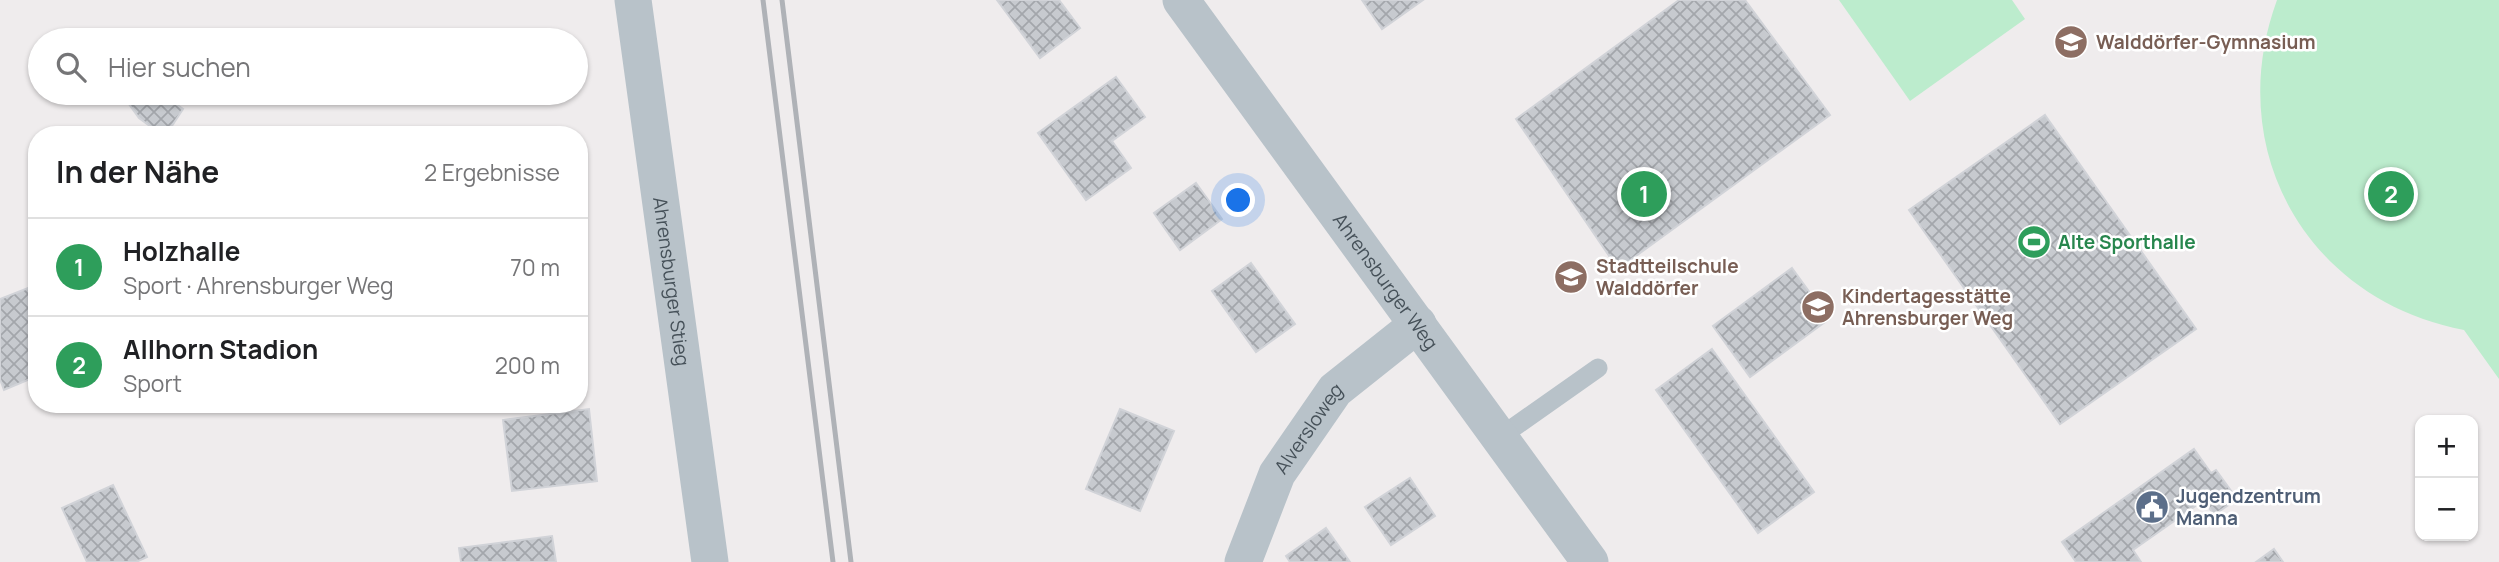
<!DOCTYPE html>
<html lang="de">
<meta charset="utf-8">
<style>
:root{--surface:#fff;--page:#f6f6f6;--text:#202124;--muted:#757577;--line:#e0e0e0;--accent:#ea580c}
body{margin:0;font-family:Manrope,sans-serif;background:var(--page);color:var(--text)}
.controls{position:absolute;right:21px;bottom:21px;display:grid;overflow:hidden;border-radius:14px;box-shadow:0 2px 5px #0004}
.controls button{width:63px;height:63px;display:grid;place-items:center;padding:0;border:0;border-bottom:2px solid var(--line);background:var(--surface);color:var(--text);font:35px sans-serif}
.you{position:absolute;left:1239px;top:201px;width:24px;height:24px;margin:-18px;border:5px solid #fff;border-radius:50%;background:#1a73e8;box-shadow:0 0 0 10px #1a73e833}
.badge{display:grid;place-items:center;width:46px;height:46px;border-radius:50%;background:var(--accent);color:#fff;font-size:23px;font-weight:700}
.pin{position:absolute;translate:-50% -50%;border:4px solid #fff;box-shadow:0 2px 7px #0006}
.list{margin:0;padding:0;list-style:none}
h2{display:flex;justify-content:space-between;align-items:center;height:91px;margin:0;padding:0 28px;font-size:30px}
h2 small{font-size:23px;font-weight:400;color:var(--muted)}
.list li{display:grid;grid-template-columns:46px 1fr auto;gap:21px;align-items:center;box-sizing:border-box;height:98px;padding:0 28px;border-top:2px solid var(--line)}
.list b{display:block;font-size:26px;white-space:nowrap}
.list p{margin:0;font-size:23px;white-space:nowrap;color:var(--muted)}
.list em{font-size:23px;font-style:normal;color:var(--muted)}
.icon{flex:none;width:38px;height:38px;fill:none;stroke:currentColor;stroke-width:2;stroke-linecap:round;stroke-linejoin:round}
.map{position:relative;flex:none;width:2499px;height:562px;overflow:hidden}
.search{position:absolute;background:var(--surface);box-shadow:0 2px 5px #0004;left:28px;top:28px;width:560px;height:77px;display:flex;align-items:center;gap:18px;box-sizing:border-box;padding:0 24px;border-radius:38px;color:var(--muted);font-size:26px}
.panel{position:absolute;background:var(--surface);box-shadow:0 2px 5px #0004;left:28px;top:126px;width:560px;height:287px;border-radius:28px}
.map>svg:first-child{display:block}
.pitch{fill:#bceccd}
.building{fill:url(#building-cross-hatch);stroke:#d1d3d8;stroke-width:2}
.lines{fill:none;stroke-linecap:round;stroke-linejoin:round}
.service{stroke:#b8c2c9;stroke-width:19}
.minor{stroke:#b8c2c9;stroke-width:37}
.rail{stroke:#afb2b7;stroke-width:5}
.labels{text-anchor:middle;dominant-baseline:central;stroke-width:5;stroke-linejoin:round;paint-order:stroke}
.education-label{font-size:19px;font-weight:bold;fill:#785e54;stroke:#fff;text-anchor:start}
.leisure-label{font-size:19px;font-weight:bold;fill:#27864d;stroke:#fff;text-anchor:start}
.street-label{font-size:19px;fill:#465159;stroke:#fff}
.service-label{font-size:19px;font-weight:bold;fill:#4e5e75;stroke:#fff;text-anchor:start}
</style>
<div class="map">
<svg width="2499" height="562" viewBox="0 0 2499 562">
<defs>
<pattern id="building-cross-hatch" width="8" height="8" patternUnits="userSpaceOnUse" patternTransform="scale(1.75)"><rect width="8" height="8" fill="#c7cacf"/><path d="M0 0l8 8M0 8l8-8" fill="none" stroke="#a3a6ab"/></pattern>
</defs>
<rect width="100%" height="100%" fill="#efeced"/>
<g class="pitch">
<path d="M1839,0H2012L2025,19L1910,101Z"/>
<path d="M2277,0H2499V379L2464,330C2307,300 2222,150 2277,0Z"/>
</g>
<g class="building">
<path d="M997,0H1059L1080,28L1040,58Z"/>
<path d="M1362,0H1423L1382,29Z"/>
<path d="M1679,0H1745L1830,115L1618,269L1516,119Z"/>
<path d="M112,33L142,35L143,40H112Z"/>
<path d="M1116,77L1145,117L1112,141L1131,168L1086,200L1038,133Z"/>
<path d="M121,93H161L183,109L166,135H162L139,118Z"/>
<path d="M484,93H547L485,101Z"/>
<path d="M2045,115L2196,329L2060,424L1909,210Z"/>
<path d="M1196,183L1222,219L1180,250L1154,213Z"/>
<path d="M1251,263L1295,324L1256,352L1212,291Z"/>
<path d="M1792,268L1829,319L1750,377L1713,326Z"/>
<path d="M28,288L37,309V376L4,390L0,379V299Z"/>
<path d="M1712,349L1814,492L1758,533L1656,390Z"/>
<path d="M589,409L597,481L512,491L503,420Z"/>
<path d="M1120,409L1174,431L1140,511L1086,489Z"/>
<path d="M2194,449L2211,473L2216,470L2237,499L2214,515L2204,500L2133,550L2141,562H2076L2062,542Z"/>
<path d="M1410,478L1435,516L1391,545L1365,507Z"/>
<path d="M113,485L147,557L136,562H87L62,508Z"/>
<path d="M1326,528L1350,562H1290L1286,556Z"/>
<path d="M552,536L556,562H461L459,548Z"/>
<path d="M2274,549L2283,562H2256Z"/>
</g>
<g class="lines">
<path class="service" d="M1500,437L1598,368"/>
<g class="minor">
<path id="s1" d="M633,0L710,562"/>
<path id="s2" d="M1181,0L1590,562"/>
<path id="s3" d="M1243,562L1277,474L1335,390L1418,324"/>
</g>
<g class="rail">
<path d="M763,0L833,562"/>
<path d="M782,0L851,562"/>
</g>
</g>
<defs>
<g id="school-disc" transform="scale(1.75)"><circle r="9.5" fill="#8d6e63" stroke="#fff"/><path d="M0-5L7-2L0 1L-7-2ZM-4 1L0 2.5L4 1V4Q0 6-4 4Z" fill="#fff"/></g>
<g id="stadium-disc" transform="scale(1.75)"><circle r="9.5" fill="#2e9e5b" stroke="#fff"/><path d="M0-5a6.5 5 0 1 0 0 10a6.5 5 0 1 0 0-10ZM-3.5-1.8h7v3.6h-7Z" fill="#fff"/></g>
<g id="civic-disc" transform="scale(1.75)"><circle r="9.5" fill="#5c6f8a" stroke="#fff"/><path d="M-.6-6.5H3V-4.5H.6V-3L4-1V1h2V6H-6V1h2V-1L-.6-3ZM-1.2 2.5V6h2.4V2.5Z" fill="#fff"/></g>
</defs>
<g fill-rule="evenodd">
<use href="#school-disc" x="2071" y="42"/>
<use href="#stadium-disc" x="2034" y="242"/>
<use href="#school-disc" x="1571" y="277"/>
<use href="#school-disc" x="1818" y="307"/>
<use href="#civic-disc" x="2152" y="507"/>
</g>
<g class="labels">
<g class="education-label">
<text x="2096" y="42">Walddörfer-Gymnasium</text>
<text x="1596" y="266">Stadtteilschule<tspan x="1596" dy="22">Walddörfer</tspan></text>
<text x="1842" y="296">Kindertagesstätte<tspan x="1842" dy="22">Ahrensburger Weg</tspan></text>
</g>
<g class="leisure-label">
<text x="2058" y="242">Alte Sporthalle</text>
</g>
<g class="street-label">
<text stroke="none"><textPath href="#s1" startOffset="284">Ahrensburger Stieg</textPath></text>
<text stroke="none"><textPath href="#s2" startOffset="348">Ahrensburger Weg</textPath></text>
<text stroke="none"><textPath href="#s3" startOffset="150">Alversloweg</textPath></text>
</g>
<g class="service-label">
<text x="2176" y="496">Jugendzentrum<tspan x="2176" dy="22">Manna</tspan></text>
</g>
</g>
</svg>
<div class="controls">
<button>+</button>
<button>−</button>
</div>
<div class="you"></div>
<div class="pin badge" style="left:1644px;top:194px;background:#2e9e5b">1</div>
<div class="pin badge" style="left:2391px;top:194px;background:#2e9e5b">2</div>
<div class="search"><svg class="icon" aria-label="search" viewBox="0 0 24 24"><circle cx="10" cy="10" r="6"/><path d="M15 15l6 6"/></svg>Hier suchen</div>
<section class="panel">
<h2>In der Nähe<small>2 Ergebnisse</small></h2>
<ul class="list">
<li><span class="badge" style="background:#2e9e5b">1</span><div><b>Holzhalle</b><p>Sport · Ahrensburger Weg</p></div><em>70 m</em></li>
<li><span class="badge" style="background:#2e9e5b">2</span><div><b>Allhorn Stadion</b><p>Sport</p></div><em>200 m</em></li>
</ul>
</section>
</div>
